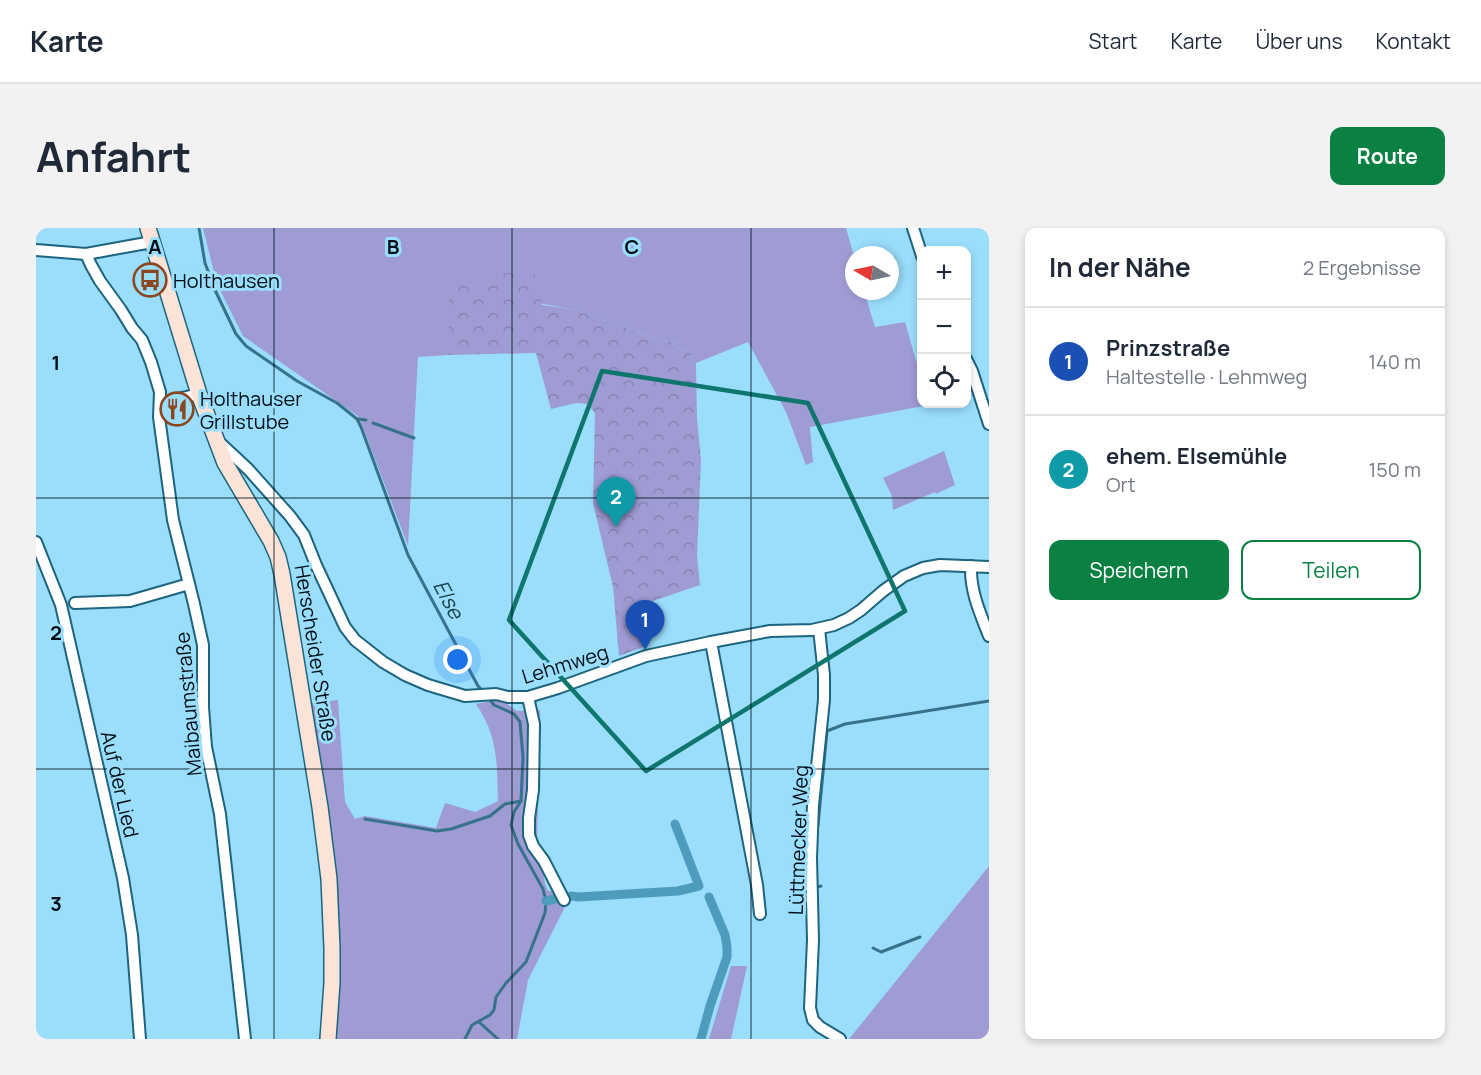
<!DOCTYPE html>
<html lang="de">
<meta charset="utf-8">
<style>
:root{--surface:#fff;--page:#f2f2f3;--text:#1f2937;--muted:#747a83;--line:#e0e1e3;--accent:#0b8043}
body{margin:0;font-family:Manrope,sans-serif;background:var(--page);color:var(--text)}
.controls{position:absolute;right:18px;top:18px;display:grid;overflow:hidden;border-radius:12px;box-shadow:0 3px 9px #0003}
.controls button{width:54px;height:54px;display:grid;place-items:center;padding:0;border:0;border-bottom:2px solid var(--line);background:var(--surface);color:var(--text);font:30px sans-serif}
.compass{position:absolute;left:809px;top:18px;width:54px;height:54px;border-radius:50%;background:var(--surface);box-shadow:0 3px 9px #0003;rotate:279deg}
.you{position:absolute;left:422px;top:432px;width:21px;height:21px;margin:-15px;border:4px solid #fff;border-radius:50%;background:#1a73e8;box-shadow:0 0 0 9px #1a73e833}
.badge{display:grid;place-items:center;width:39px;height:39px;border-radius:50%;background:var(--accent);color:#fff;font-size:20px;font-weight:700}
.pin{position:absolute;translate:-50% -50px;filter:drop-shadow(0 2px 3px #0008)}
.pin::after{content:'';position:absolute;top:32px;width:21px;height:18px;background:inherit;clip-path:polygon(0 0,100% 0,50% 100%)}
.list{margin:0;padding:0;list-style:none}
h2{display:flex;justify-content:space-between;align-items:center;height:78px;margin:0;padding:0 24px;font-size:26px}
h2 small{font-size:20px;font-weight:400;color:var(--muted)}
.list li{display:grid;grid-template-columns:39px 1fr auto;gap:18px;align-items:center;box-sizing:border-box;height:108px;padding:0 24px;border-top:2px solid var(--line)}
.list b{display:block;font-size:22px;white-space:nowrap}
.list p{margin:0;font-size:20px;white-space:nowrap;color:var(--muted)}
.list em{font-size:20px;font-style:normal;color:var(--muted)}
.actions{display:flex;gap:12px;padding:18px 24px}
.actions a{flex:1;padding:14px 0;border:2px solid var(--accent);border-radius:12px;text-align:center;font-size:21px;color:var(--accent)}
.actions .main{background:var(--accent);color:#fff}
.icon{flex:none;width:33px;height:33px;fill:none;stroke:currentColor;stroke-width:2;stroke-linecap:round;stroke-linejoin:round}
.map{position:relative;flex:none;width:953px;height:811px;overflow:hidden;border-radius:12px}
header{display:flex;align-items:center;gap:36px;box-sizing:border-box;height:84px;padding:0 30px;background:var(--surface);border-bottom:2px solid var(--line)}
header strong{font-size:28px}
nav{display:flex;gap:33px;margin-inline-start:auto;font-size:21px}
.intro{display:flex;align-items:center;justify-content:space-between;box-sizing:border-box;height:144px;padding:0 36px}
h1{margin:0;font-size:42px}
.button{padding:15px 27px;border-radius:12px;background:var(--accent);color:#fff;font-size:21px;font-weight:700}
main{display:flex;gap:36px;padding:0 36px}
aside{flex:1;background:var(--surface);border-radius:12px;box-shadow:0 3px 9px #0003}
.map>svg:first-child{display:block}
.green{fill:#9f9bd3}
.forest{fill:url(#forest-crowns)}
.lines{fill:none;stroke-linecap:round;stroke-linejoin:round}
.stream{stroke:#36728a;stroke-width:3}
.canal{stroke:#4d9cbc;stroke-width:9}
.street-casing{stroke:#1d647e;stroke-width:14}
.secondary-casing{stroke:#1d647e;stroke-width:18}
.street{stroke:#fff;stroke-width:10}
.secondary{stroke:#fbe3d7;stroke-width:15}
.marked{fill:none;stroke:#0f766e;stroke-width:4.5;stroke-linejoin:round}
.grid{fill:none;stroke:#000f17;stroke-width:1.5;stroke-opacity:0.55}
.labels{text-anchor:middle;dominant-baseline:central;stroke-width:6;stroke-linejoin:round;paint-order:stroke}
.poi-label{font-size:20px;fill:#000f17;stroke:#9adefc;text-anchor:start}
.street-label{font-size:20px;fill:#000f17;stroke:#9adefc}
.water-label{font-size:21px;font-style:italic;fill:#204452;stroke:#9adefc}
.grid-label{font-size:20px;text-anchor:middle;font-weight:bold;fill:#000f17;stroke:#9adefc;stroke-width:6;stroke-linejoin:round;paint-order:stroke}
</style>
<header>
<strong>Karte</strong>
<nav><a>Start</a><a>Karte</a><a>Über uns</a><a>Kontakt</a></nav>
</header>
<div class="intro"><h1>Anfahrt</h1><a class="button">Route</a></div>
<main>
<div class="map">
<svg width="953" height="811" viewBox="0 0 953 811">
<defs>
<pattern id="forest-crowns" width="20" height="18" patternUnits="userSpaceOnUse" patternTransform="scale(1.5)"><rect width="20" height="18" fill="#9f9bd3"/><path d="M2 6a3 3 0 1 1 6 0M12 15a3 3 0 1 1 6 0" fill="none" stroke="#8784b4"/></pattern>
</defs>
<rect width="100%" height="100%" fill="#9adefc"/>
<g class="green">
<path d="M167,0H810L818,28V63H828L839,99L869,94L885,150L886,176H893V177L774,199L777,234L770,237L750,184L712,114L660,135L652,123L641,120L642,116L613,108L536,81L413,60V127L382,129L372,318L326,197L322,188L207,108L181,56Z"/>
<path d="M908,223L919,257L900,266L899,264L857,282L856,268L847,250Z"/>
<path d="M464,471L481,483L504,482L501,613L509,655L512,663H516L529,679L492,752L481,811H297L302,674L275,475L302,472L309,574L319,591L329,588L400,600L409,575L439,584L462,573C461,535 462,508 440,476Z"/>
<path d="M953,638V811H813Z"/>
<path d="M695,738H711L695,811H673Z"/>
</g>
<path class="forest" d="M497,39L506,77L536,81L613,108L642,116L641,120L652,123L660,135L661,190L665,232L661,327L664,357L614,374L610,418L583,428L577,359L557,275L559,185L551,176L540,175L515,181L500,125L413,127V59Z"/>
<g class="lines">
<g class="stream">
<path d="M163,0L169,35L179,62L200,106L210,118L261,153L301,175L321,191L325,199L372,327L442,458L448,464"/>
<path d="M321,191L330,192"/>
<path d="M337,195L378,210"/>
<path d="M329,591L401,603L415,601L454,588L469,576L485,573"/>
<path d="M782,597L791,503L809,496L953,473"/>
<path d="M781,659L785,658"/>
<path d="M837,720L845,724L884,709"/>
<path d="M443,794L462,811"/>
<path d="M429,811L436,797L454,787L458,782L460,769L470,755L490,734L509,685L510,673L507,661L482,616L475,597L478,584L485,573L487,529L484,494L478,486L458,477L452,469"/>
</g>
<g class="canal">
<path d="M535,668L542,669L642,663L663,658L639,596"/>
<path d="M510,673L519,671"/>
<path d="M665,811L674,778L691,729V719L689,707L673,669"/>
</g>
<g class="street-casing">
<g id="street">
<path d="M877,0L886,28"/>
<path d="M0,22L50,26L116,14"/>
<path d="M50,26L55,37L64,53L85,82L96,100L106,112L115,134L124,164L123,189L126,211L137,292L158,376L167,417V479L170,519L184,586L209,811"/>
<path d="M930,131L936,143L953,196"/>
<path d="M124,175L163,166"/>
<path d="M185,216L212,241L254,288L268,307L280,337L309,399L319,412L347,434L369,447L392,457L429,468L460,466L472,469H492L522,460L610,428L675,414L734,403L776,402L798,397L813,390L825,382L847,363L868,348L887,340L904,337L953,339"/>
<path d="M0,314L25,377L87,650L96,707L104,811"/>
<path d="M935,338C934,363 944,385 953,408"/>
<path d="M39,375L94,373L153,356"/>
<path d="M783,401L788,447V472L777,577L775,630L777,712L774,780L777,792L784,799L804,811"/>
<path d="M675,414L721,657L724,686"/>
<path d="M492,469L498,496L497,562L493,590V607L497,618L508,633L528,672"/>
</g>
</g>
<g class="secondary-casing">
<path id="secondary" d="M112,0L163,166L189,235L235,313L242,329L246,346L284,579L293,651L296,720V755L292,811"/>
</g>
<use href="#street" class="street"/>
<use href="#secondary" class="secondary"/>
</g>
<path class="marked" d="M566,143L772,175L869,383L610,543L473,392Z"/>
<path class="grid" d="M238,0V811M476,0V811M715,0V811M0,270H953M0,541H953"/>
<defs>
<g id="bus-ring" transform="scale(1.725)"><circle r="9.5" fill="#9adefc" stroke="#8c461f" stroke-width="1.5"/><path d="M-5-6H5V4H4V6H2V4H-2V6H-4V4H-5ZM-3.5-4V0h7V-4ZM-3.5 1.2v1.5H-2V1.2ZM2 1.2v1.5H3.5V1.2Z" fill="#8c461f"/></g>
<g id="restaurant-ring" transform="scale(1.725)"><circle r="9.5" fill="#9adefc" stroke="#8c461f" stroke-width="1.5"/><path d="M-5-6h1v4h1v-4h1v4h1v-4h1v5L-1.5 .5V6h-2V.5L-5-1ZM5-6V6H3V1.5H1.5Q1.5-4 5-6Z" fill="#8c461f"/></g>
</defs>
<g fill-rule="evenodd">
<use href="#bus-ring" x="114" y="52"/>
<use href="#restaurant-ring" x="141" y="181"/>
</g>
<g class="labels">
<g class="poi-label">
<text x="137" y="52">Holthausen</text>
<text x="164" y="170">Holthauser<tspan x="164" dy="23">Grillstube</tspan></text>
</g>
<g class="street-label">
<text transform="translate(280 425) rotate(81)">Herscheider Straße</text>
<text transform="translate(529 436) rotate(-17)">Lehmweg</text>
<text transform="translate(152 476) rotate(-95)">Maibaumstraße</text>
<text transform="translate(84 556) rotate(77)">Auf der Lied</text>
<text transform="translate(762 612) rotate(-88)">Lüttmecker Weg</text>
</g>
<g class="water-label">
<text transform="translate(413 371) rotate(62)">Else</text>
</g>
</g>
<g class="grid-label">
<text x="119" y="26">A</text>
<text x="357" y="26">B</text>
<text x="596" y="26">C</text>
<text x="20" y="142">1</text>
<text x="20" y="412">2</text>
<text x="20" y="683">3</text>
</g>
</svg>
<div class="controls">
<button>+</button>
<button>−</button>
<button><svg class="icon" aria-label="locate" viewBox="0 0 24 24"><circle cx="12" cy="12" r="6"/><path d="M12 2v4M12 18v4M2 12h4M18 12h4"/></svg></button>
</div>
<svg class="compass" viewBox="-18 -18 36 36"><path d="M0-13l5 13h-10z" fill="#e53935"/><path d="M0 13l5-13h-10z" fill="#747a83"/></svg>
<div class="you"></div>
<div class="pin badge" style="left:609px;top:422px;background:#1a4fb4">1</div>
<div class="pin badge" style="left:580px;top:299px;background:#0f9aa8">2</div>
</div>
<aside>
<h2>In der Nähe<small>2 Ergebnisse</small></h2>
<ul class="list">
<li><span class="badge" style="background:#1a4fb4">1</span><div><b>Prinzstraße</b><p>Haltestelle · Lehmweg</p></div><em>140 m</em></li>
<li><span class="badge" style="background:#0f9aa8">2</span><div><b>ehem. Elsemühle</b><p>Ort</p></div><em>150 m</em></li>
</ul>
<div class="actions"><a class="main">Speichern</a><a>Teilen</a></div>
</aside>
</main>
